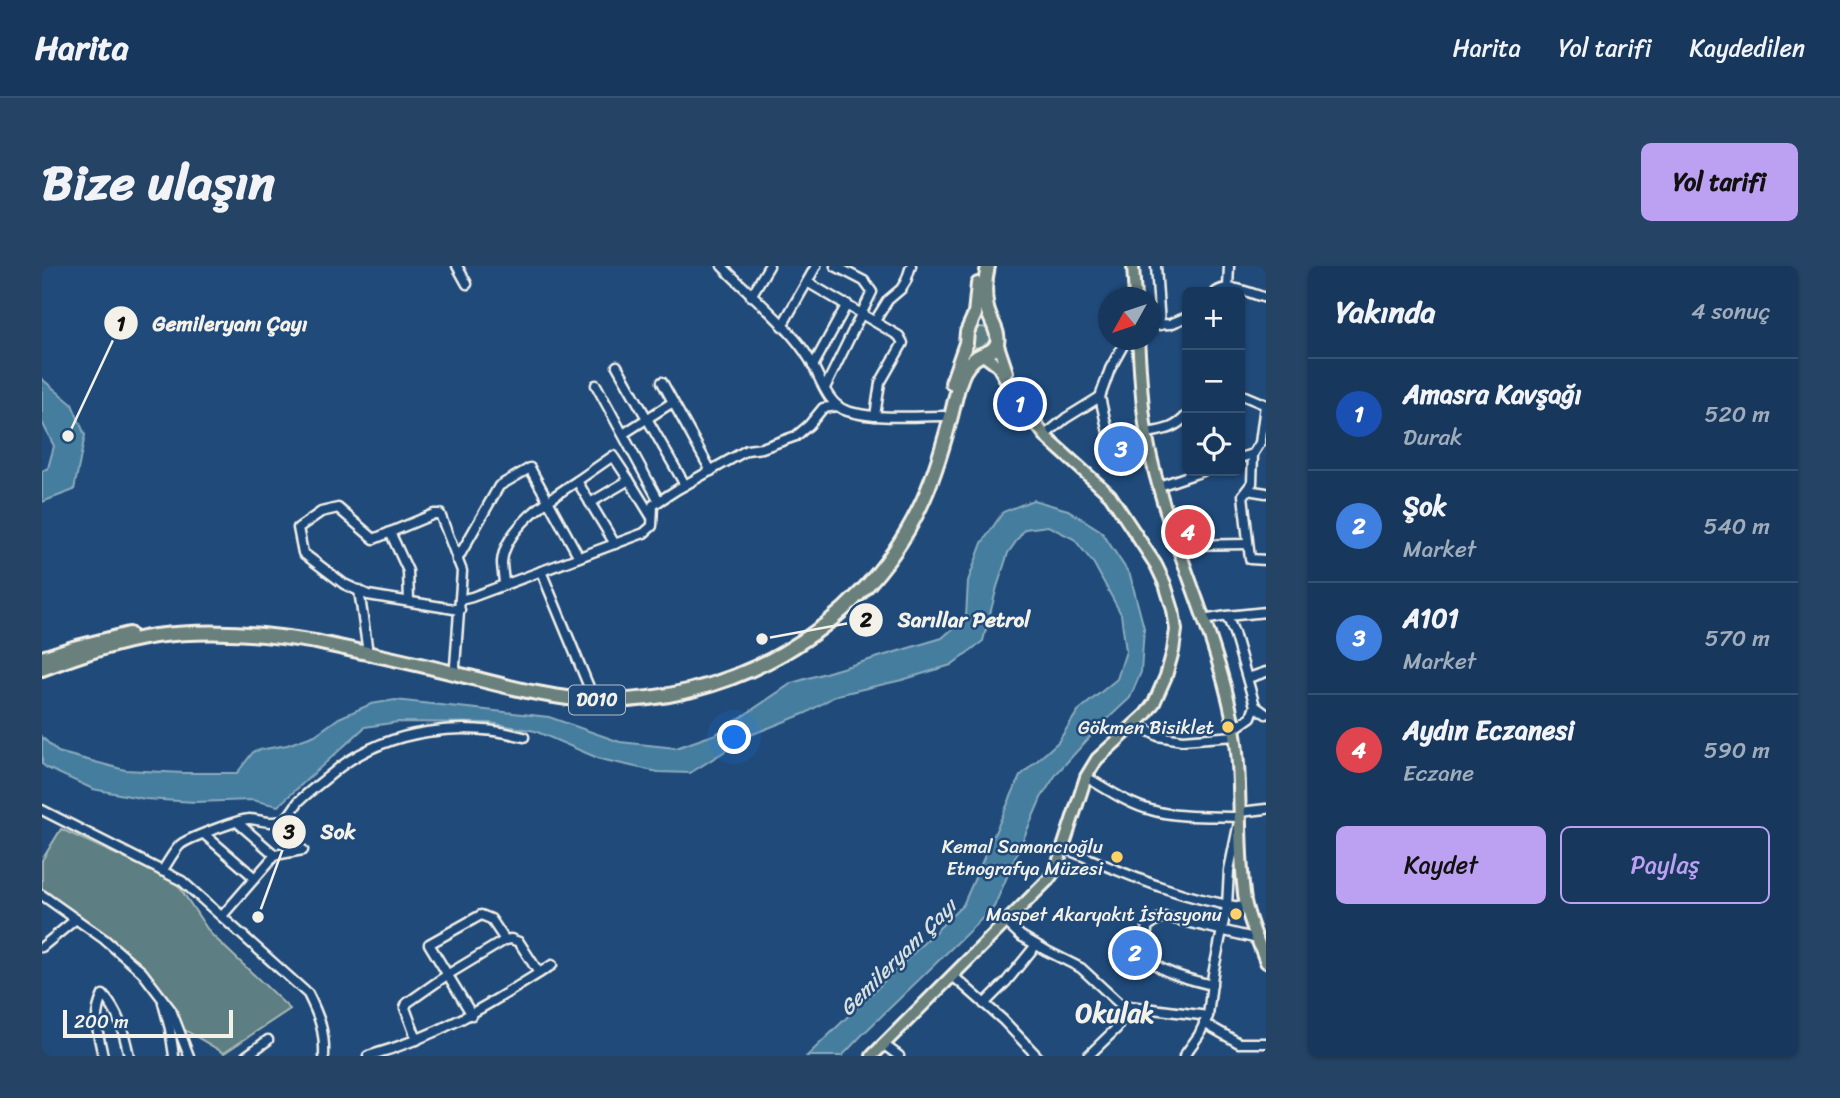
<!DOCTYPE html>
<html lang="tr">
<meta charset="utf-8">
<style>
:root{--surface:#17385c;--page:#244365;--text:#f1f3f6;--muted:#9eacbb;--line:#365272;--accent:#bca0f2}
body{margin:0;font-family:Sriracha,sans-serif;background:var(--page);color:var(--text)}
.controls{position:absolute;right:21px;top:21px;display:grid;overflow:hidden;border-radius:10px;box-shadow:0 2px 5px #0004}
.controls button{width:63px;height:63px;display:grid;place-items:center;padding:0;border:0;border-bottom:2px solid var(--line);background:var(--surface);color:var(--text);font:35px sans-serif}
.compass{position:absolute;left:1056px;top:21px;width:63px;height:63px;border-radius:50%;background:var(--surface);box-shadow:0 2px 5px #0004;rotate:230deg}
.scale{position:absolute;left:21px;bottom:18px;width:170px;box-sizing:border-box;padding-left:7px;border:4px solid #f4f1e8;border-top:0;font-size:19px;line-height:24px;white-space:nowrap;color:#f4f1e8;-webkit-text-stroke:5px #1f4a7a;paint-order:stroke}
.you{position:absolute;left:693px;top:472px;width:24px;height:24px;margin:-18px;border:5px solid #fff;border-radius:50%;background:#1a73e8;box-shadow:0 0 0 10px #1a73e833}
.badge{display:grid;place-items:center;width:46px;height:46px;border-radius:50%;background:var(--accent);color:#fff;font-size:23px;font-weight:700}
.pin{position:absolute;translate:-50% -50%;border:4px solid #fff;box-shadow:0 2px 7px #0006}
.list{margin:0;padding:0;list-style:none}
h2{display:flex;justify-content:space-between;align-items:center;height:91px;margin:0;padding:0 28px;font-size:30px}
h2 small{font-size:23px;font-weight:400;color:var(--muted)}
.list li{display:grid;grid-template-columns:46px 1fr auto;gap:21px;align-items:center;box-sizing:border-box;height:112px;padding:0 28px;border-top:2px solid var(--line)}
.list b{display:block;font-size:26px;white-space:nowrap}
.list p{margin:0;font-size:23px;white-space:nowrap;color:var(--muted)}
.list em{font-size:23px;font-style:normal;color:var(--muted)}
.actions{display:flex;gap:14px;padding:21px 28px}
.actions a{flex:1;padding:16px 0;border:2px solid var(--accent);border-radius:10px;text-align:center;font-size:24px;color:var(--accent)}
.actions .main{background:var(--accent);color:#111}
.icon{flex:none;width:38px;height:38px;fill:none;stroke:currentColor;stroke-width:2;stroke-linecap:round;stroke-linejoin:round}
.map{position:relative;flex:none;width:1224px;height:790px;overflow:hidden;border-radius:10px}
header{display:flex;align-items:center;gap:42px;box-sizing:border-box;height:98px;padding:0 35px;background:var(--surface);border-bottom:2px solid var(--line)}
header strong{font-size:33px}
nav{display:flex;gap:38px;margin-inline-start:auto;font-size:24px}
.intro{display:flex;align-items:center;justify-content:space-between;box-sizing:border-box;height:168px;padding:0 42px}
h1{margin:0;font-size:49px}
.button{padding:18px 32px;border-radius:10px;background:var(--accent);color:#111;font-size:24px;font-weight:700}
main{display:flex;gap:42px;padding:0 42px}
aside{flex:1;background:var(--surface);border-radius:10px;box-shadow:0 2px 5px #0004}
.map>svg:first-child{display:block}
.green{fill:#5d7e82;stroke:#a8b8b5;stroke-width:2}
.water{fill:#457d9f;stroke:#8babbc;stroke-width:2}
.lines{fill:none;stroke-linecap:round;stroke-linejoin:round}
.minor-casing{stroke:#f4f1e8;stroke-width:13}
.major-casing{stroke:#f4f1e8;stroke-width:16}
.highway-casing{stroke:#f4f1e8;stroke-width:18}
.minor{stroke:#1f4a7a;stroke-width:8}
.major{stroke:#6a807d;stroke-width:10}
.highway{stroke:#6a807d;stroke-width:12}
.poi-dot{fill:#ffd166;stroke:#1f4a7a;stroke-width:2.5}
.labels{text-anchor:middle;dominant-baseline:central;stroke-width:5;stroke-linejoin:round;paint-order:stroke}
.shield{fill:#1f4a7a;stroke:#b4bfc7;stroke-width:2}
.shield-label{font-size:18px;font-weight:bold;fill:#f4f1e8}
.poi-label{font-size:19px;fill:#f4f1e8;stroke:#1f4a7a;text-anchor:end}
.water-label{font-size:21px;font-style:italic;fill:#dae0dd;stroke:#1f4a7a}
.district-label{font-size:26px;font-weight:bold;fill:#f4f1e8;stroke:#1f4a7a}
.leader{fill:none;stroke:#f4f1e8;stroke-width:2.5}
.callout-dot{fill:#f4f1e8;stroke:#1f4a7a;stroke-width:2.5}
.mark-label{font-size:21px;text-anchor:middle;font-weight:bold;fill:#111}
.callout-label{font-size:21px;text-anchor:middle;font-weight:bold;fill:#f4f1e8;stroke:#1f4a7a;stroke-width:5;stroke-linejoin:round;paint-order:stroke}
</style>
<header>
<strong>Harita</strong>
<nav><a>Harita</a><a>Yol tarifi</a><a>Kaydedilen</a></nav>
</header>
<div class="intro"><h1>Bize ulaşın</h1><a class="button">Yol tarifi</a></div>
<main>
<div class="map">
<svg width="1224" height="790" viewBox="0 0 1224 790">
<rect width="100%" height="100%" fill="#1f4a7a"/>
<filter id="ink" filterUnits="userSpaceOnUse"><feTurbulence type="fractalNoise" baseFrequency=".0143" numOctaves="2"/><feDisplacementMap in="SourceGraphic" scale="14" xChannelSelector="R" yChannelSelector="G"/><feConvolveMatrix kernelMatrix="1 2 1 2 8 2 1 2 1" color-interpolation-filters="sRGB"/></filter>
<g filter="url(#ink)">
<g class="green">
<circle cx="939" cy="72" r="11"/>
<path d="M19,563L134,616L168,667L248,743L182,787L138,761L130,741L51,663L0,623V594Z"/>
</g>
<g class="water">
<path d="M0,113L30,138L43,169L32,224L0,236V205L6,202L12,180L0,156Z"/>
<path d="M991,234L1026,244L1059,265L1088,309L1102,362L1099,406L1088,432L1057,461L1015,507L999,532L952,641L820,769L800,790H765L921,639L978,510L1016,476L1036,445L1075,413L1084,385L1079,348L1052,298L1032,273L1006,260L983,263L966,287L955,321L941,375L909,399L860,414L795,429L764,447L711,468L648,507L616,506L558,493L493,465L448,457L356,456L323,461L236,540L210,534L153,536L103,533L51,523L5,502L0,498V471L16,486L83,504L142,507H195L212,485L245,479L273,469L297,452L329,438L353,434L507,451L578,476L634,482L674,468L750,417L900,372L924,351L926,315L940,277L961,246Z"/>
</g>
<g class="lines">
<g class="minor-casing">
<g id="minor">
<path d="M415,0L425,18"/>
<path d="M680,0C708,29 748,60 768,94C778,110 785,139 805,145C834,154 870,150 901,150"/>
<path d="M1114,0L1118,59"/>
<path d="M765,16L857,70L861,77L838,117L833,150"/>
<path d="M1186,22L1187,0"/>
<path d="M1174,26C1187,16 1210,28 1224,32"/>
<path d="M709,30L727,0"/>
<path d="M833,55L846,34L859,23L864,15L869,0"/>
<path d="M1108,59L1128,58L1145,51"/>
<path d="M740,60L774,0"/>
<path d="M575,100L643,219"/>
<path d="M771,100L805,38"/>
<path d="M620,116L669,205"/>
<path d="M554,119L617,235"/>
<path d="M783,122L830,26L822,15L793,0"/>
<path d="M1198,128L1224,139"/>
<path d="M1223,139L1218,177L1211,188L1210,217L1201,229L1208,293L1224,294"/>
<path d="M1104,167C1122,164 1133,163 1145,149"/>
<path d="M581,168L631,136"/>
<path d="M1003,169L1024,152L1058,131"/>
<path d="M1067,171L1058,131L1068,103L1084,74"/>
<path d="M1198,192L1211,188"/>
<path d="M535,215L571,190L587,214"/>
<path d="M1117,220L1161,205"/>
<path d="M1205,224L1224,227"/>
<path d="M548,237L587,214L609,250"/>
<path d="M348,266L366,305L367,335"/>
<path d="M1136,279L1206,278"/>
<path d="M415,294L457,220L488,202L537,291"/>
<path d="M499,305L549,426"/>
<path d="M462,319C462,312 460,303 460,296C463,261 509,232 535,215L573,278"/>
<path d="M317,324L325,380"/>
<path d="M418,334L430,331L602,267L610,260L611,239L636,223L705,184L720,182L754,170L767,159L781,142L796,140"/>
<path d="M1185,350L1192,367L1213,440L1209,451L1192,463"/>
<path d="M1161,354L1185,350L1224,346"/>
<path d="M413,400L420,305L398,248H392L332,273L296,242L279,246L256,262L261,287L302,318L326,329L418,344"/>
<path d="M1206,412L1224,406"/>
<path d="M1213,440L1224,448"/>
<path d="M1094,458L1116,470L1140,474L1193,470"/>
<path d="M1044,511C1065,523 1086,538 1109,544C1135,552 1170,550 1198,551L1187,604L1185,640L1171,708L1166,750L1157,769L1142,790"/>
<path d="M0,544L140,615L266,728C277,750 283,765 282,790"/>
<path d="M1198,546L1224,543"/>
<path d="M195,556L233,589"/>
<path d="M162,568L213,612"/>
<path d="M1022,582C1081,607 1141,634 1205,642"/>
<path d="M120,605C126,597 131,586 138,579C144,573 200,552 208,553C220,554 233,560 244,552C249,548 253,540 257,535C270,523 285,512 298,501C349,463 421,455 482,471"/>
<path d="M0,629L62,673L100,706L129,744L147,790"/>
<path d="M180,650L233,589L261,584"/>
<path d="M965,657L979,670L1005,685L1039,702L1079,739L1166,750"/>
<path d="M0,681L34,653"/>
<path d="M911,710L961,754L995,790"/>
<path d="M1170,719C1154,715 1111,706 1106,689C1104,681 1105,670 1105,661L1116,653L1124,651L1216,673"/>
<path d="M121,737L128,763L132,790"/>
<path d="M942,738L964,716L994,679"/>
<path d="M430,749L387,678L439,649L449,653L463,674"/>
<path d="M1162,757L1197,777H1224"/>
<path d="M375,774L363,742L365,737L405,709L463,674L469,673L477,676L497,707"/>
<path d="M841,778L857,790"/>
<path d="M61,790C56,767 50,751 61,729C77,746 82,767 87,790"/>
<path d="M204,790L226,774"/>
<path d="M326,790C398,770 448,738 510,699"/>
<path d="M1046,790L1075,762L1085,740"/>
</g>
</g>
<g class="major-casing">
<g id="major">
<path d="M1091,0L1093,32"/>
<path d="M1096,74C1099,114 1100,155 1110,195C1130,281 1172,363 1190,450C1202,511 1194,574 1203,635C1207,656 1217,677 1224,696"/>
<path d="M955,76L965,106"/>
<path d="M830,790L1006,614L1014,603L1044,511L1055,493L1103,449L1112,437L1124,410L1131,385L1134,364L1131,344L1123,318L1114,299L1068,229L1006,173L978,138L956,100L940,88"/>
</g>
</g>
<g class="highway-casing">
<g id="highway">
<path d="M910,117L924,77L925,66L933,48L936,18"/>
<path d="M0,392L31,382L87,368"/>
<path d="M0,403C36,389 75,376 113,370C167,363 221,367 274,376C324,387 374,397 423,410C464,420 506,432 548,434C684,441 817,366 877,243C891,215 900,184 908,154C912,140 914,126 919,113C922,103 930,93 939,89C946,86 952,85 955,77C958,66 947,53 945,42C942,28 943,13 946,0"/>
</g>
</g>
<use href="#minor" class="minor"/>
<use href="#major" class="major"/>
<use href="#highway" class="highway"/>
</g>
</g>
<g class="poi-dot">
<circle cx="1186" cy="461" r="7"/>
<circle cx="1075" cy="591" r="7"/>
<circle cx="1194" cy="648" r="7"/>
</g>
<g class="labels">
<rect class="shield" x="527" y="419.5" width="56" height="29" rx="5"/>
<g class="shield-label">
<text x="555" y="434">D010</text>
</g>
<g class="poi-label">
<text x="1172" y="461">Gökmen Bisiklet</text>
<text x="1061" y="580">Kemal Samancıoğlu<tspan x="1061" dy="22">Etnografya Müzesi</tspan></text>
<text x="1180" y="648">Maspet Akaryakıt İstasyonu</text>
</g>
<g class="water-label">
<text transform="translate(856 691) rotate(-45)">Gemileryanı Çayı</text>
</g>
<g class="district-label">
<text x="1073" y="747">Okulak</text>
</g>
</g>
<path class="leader" d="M26 170L79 57M720 373L824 354M216 651L247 566"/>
<g class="callout-dot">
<circle cx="26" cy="170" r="7"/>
<circle cx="720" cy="373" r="7"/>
<circle cx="216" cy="651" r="7"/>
<circle cx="79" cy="57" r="18"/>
<circle cx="824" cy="354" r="18"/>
<circle cx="247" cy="566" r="18"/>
</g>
<g class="mark-label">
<text x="79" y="65">1</text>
<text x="824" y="361">2</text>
<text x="247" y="573">3</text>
</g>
<g class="callout-label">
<text x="188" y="65">Gemileryanı Çayı</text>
<text x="922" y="361">Sarıllar Petrol</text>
<text x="296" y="573">Sok</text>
</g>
</svg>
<div class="controls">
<button>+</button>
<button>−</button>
<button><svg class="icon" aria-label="locate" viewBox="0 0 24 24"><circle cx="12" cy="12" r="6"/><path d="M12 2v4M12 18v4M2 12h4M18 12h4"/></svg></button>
</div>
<svg class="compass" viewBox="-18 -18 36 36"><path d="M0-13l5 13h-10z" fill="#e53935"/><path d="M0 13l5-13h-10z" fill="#9eacbb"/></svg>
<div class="scale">200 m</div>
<div class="you"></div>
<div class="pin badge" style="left:978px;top:138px;background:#1a4fb4">1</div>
<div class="pin badge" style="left:1093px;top:687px;background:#3f7fe0">2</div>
<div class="pin badge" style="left:1079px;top:183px;background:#3f7fe0">3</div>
<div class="pin badge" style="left:1146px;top:266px;background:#e0444e">4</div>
</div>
<aside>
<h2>Yakında<small>4 sonuç</small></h2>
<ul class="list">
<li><span class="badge" style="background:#1a4fb4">1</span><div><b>Amasra Kavşağı</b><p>Durak</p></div><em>520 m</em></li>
<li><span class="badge" style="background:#3f7fe0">2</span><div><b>Şok</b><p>Market</p></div><em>540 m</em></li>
<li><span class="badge" style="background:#3f7fe0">3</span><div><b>A101</b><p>Market</p></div><em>570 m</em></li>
<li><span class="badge" style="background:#e0444e">4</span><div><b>Aydın Eczanesi</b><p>Eczane</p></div><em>590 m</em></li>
</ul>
<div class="actions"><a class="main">Kaydet</a><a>Paylaş</a></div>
</aside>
</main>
